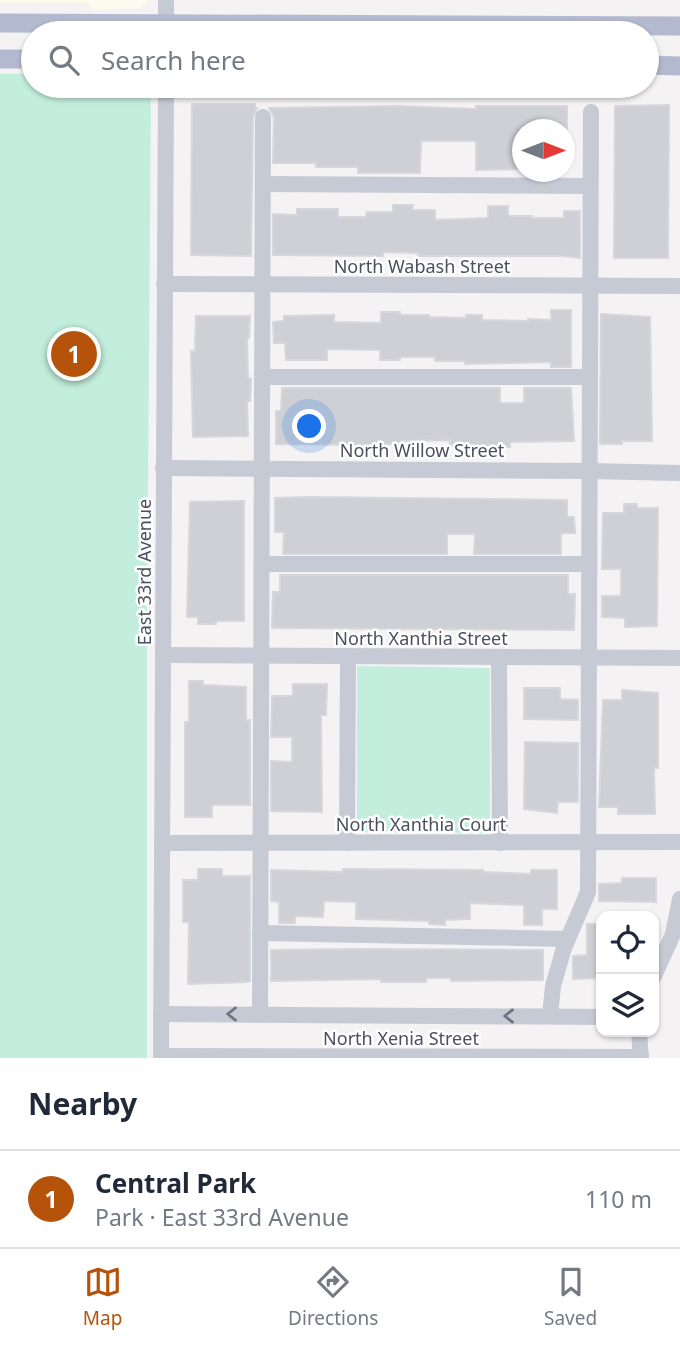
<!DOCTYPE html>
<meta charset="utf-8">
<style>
:root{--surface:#fff;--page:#f6f6f7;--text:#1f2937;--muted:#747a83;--line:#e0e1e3;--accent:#b45309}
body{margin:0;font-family:"Noto Sans",sans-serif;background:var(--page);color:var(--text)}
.controls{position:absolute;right:21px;bottom:21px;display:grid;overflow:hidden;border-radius:14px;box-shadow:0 2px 5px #0004}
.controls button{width:63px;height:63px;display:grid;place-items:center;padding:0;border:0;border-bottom:2px solid var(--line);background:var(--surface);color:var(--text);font:35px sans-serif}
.compass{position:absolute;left:512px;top:119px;width:63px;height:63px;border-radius:50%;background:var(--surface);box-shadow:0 2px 5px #0004;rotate:90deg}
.you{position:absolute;left:310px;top:427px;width:24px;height:24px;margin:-18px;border:5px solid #fff;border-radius:50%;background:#1a73e8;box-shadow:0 0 0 10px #1a73e833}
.badge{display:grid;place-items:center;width:46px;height:46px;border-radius:50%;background:var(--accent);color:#fff;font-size:23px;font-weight:700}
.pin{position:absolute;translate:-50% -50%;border:4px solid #fff;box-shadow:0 2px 7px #0006}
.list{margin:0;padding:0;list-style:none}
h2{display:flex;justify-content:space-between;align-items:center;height:91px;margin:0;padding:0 28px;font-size:30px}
h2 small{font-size:23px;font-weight:400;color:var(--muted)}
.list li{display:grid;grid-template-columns:46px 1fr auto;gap:21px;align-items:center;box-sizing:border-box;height:98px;padding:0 28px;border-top:2px solid var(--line)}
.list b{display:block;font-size:26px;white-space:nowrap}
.list p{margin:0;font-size:23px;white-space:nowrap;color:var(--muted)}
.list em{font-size:23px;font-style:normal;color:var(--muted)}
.icon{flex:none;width:38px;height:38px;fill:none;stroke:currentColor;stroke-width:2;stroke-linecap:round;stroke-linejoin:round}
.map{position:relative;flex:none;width:680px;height:1058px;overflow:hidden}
.search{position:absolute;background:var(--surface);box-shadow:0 2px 5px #0004;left:21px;right:21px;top:21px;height:77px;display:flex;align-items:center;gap:18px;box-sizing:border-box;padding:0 24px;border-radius:38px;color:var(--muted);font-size:26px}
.sheet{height:189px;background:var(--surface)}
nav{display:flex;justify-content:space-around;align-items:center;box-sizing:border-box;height:98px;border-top:2px solid var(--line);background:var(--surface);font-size:19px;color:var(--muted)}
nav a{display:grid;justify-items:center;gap:4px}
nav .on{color:var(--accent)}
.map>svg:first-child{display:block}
.commercial{fill:#fcfbed}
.green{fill:#c3eede}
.building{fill:#cfd0d6;stroke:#d6d6dc;stroke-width:2}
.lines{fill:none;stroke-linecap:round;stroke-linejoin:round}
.minor{stroke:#c6cad5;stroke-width:16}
.major{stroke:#b3bacf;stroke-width:19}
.oneway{stroke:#6f7582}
.labels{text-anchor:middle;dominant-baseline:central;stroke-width:5;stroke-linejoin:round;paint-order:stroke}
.street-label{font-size:18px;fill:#4a505e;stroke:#fff}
</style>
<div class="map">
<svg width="680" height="1058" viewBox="0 0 680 1058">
<rect width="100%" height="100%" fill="#f4f2f2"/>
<path class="commercial" d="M0,0H148L140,8L92,10L88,3H0Z"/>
<g class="green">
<path d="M0,74H33V86H151L147,623V1058H0Z"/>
<path d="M357,666L490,668V833L357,832Z"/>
</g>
<g class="building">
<path d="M192,104H255V108H257L253,117L251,256L191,255Z"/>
<path d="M669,105L668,258H614L615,106Z"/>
<path d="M398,106L476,109V106H567V130H522V169L476,170V141H421L420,173H358V167H316V163H273L274,117L269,108Z"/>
<path d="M393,205H413L412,210H435V220L488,218V206H508V216H532V218H564V211H580V258L562,256H418V253L383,252V256L273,255V214L297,215V209H338V217H366L367,212H393Z"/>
<path d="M551,310H571V367H551V362L465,364V361H435V357H400V360H380V350L327,349V360H286L285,343H274L273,322L284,321V316L334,315V322L381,323V312H400V315H429V317L466,318V315H482V320L528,321V319L551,320Z"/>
<path d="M601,314L650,317L652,441H622V444H600Z"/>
<path d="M196,316H250L249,338H247L248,378L251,379L250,401H247L248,436L193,437L191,351H195Z"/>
<path d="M282,388H500V403H524V388H571L574,441L510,442V447L449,446L450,440L401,441V444L369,445L276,444V411H281Z"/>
<path d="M310,497L567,500V517H574L575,533H561V554H474L475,534H447V554H283L284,532H275V498Z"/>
<path d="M244,501V621H216V624H198V617H187L190,502Z"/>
<path d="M624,504H637V508H658L657,626L625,627V618L602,617V596H621V569H602L603,513H624Z"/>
<path d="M280,575H568V594H575L574,630L272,628L273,592H280Z"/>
<path d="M189,681H203V685L246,687V720H250V805H212V817H185V722H189Z"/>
<path d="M293,684H327L326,715H321L322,812L271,811V761L292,762V737H271L272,696H293Z"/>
<path d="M524,688H560V699L578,700V720L524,719Z"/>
<path d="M622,690L658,693V768H654L655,814H618V807H599L603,700H622Z"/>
<path d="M525,742L578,743V802H558L557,813L524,809Z"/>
<path d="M198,869H222V876H250V981L248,982L188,984L189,922H183V880H198Z"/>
<path d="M343,869L483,870V872L531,874V870H557V909H542V925H524V905L470,903V919L445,920V925L429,924V921L356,919V902L324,901L323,917L295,916V923H279V902L271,901V870L343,872Z"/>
<path d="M622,878H656V902L599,901V884L622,883Z"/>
<path d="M587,924H601V978L573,979V956L587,955Z"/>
<path d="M361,949L543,950V980L451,981V978H426V982H381V979L271,981V950Z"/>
</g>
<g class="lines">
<g class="minor">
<path d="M166,33V0"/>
<path d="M263,184L590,186"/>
<path d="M164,284L680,286"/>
<path d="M262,377H590"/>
<path d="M163,468L589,471L680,473"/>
<path d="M262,564H589"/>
<path d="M163,655L680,658"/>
<path d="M499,657L500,843"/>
<path d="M162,843L680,842"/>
<path d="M347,843L348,656"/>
<path d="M260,933L568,939"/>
<path d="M654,976L673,934L680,899"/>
<path d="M161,1014L601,1017"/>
<path d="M260,1014L263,117"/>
<path d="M550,1016L553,986L564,948L588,892L591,112"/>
<path d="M639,1032L641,1058"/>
<path d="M161,1056L641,1057"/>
<path d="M161,1058L166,86"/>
</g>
<g class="major">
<path d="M0,23L680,26"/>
<path d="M0,59H33"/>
<path d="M647,65L680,66"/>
</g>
</g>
<defs><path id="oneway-chevron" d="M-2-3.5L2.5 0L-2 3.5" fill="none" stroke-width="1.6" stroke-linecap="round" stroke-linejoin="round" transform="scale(1.75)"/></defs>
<g class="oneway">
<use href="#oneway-chevron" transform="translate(232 1014) rotate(-180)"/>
<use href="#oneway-chevron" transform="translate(509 1016) rotate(-180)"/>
</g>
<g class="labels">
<g class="street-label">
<text x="422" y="266">North Wabash Street</text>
<text x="422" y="450">North Willow Street</text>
<text transform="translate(144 572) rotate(-90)">East 33rd Avenue</text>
<text x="421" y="638">North Xanthia Street</text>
<text x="421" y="824">North Xanthia Court</text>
<text x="401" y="1038">North Xenia Street</text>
</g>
</g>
</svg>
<div class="controls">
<button><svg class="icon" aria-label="locate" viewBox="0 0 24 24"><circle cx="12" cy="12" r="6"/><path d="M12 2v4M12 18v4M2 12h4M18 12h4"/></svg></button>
<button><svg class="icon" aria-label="layers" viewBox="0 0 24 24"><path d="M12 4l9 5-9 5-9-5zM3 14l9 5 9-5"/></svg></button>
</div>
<svg class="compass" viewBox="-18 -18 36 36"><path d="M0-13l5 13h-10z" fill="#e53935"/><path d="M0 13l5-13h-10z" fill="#747a83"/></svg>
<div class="you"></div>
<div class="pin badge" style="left:74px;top:354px">1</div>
<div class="search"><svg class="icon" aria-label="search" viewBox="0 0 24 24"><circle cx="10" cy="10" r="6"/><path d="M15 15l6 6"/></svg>Search here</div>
</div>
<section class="sheet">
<h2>Nearby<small></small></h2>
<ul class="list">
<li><span class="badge">1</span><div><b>Central Park</b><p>Park · East 33rd Avenue</p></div><em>110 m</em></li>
</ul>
</section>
<nav>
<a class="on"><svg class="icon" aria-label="map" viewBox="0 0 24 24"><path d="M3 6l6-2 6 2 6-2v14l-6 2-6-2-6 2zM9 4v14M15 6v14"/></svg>Map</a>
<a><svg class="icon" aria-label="directions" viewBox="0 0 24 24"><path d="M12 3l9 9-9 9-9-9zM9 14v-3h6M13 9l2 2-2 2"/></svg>Directions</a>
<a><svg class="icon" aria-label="saved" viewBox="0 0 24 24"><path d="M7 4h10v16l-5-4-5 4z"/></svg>Saved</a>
</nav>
